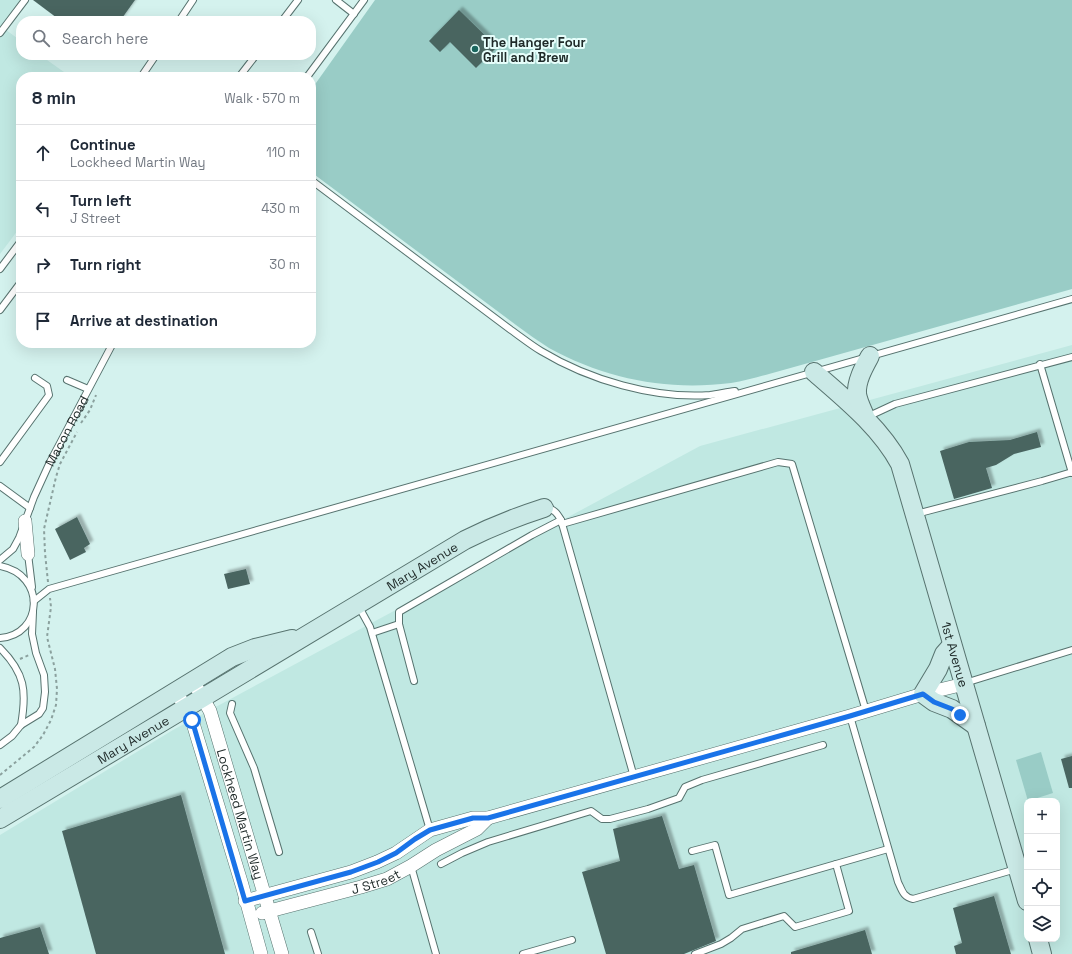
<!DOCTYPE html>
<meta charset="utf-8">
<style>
:root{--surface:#fff;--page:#f2f2f3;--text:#1f2937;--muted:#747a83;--line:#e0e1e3}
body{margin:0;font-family:"Space Grotesk",sans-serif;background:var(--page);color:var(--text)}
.controls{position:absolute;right:12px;bottom:12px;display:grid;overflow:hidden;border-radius:8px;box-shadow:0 4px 16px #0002}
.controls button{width:36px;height:36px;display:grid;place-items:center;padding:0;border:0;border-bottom:1px solid var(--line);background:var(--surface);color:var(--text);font:20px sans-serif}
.stop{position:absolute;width:12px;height:12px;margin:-9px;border:3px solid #1a73e8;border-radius:50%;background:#fff}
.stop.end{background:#1a73e8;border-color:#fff;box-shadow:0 1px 4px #0008}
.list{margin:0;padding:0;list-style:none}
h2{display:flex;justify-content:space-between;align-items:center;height:52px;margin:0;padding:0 16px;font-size:17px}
h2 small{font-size:13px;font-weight:400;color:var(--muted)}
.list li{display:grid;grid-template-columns:26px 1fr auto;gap:12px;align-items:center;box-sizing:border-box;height:56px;padding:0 16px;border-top:1px solid var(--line)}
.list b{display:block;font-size:15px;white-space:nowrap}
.list p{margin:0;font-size:13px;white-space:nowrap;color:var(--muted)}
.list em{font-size:13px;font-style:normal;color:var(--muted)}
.icon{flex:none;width:22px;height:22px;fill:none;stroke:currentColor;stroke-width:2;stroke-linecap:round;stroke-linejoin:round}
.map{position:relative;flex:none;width:1072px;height:954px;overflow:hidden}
.search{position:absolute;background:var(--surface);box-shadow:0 4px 16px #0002;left:16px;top:16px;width:300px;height:44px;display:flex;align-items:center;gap:10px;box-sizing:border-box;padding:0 14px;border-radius:16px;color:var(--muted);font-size:15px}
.panel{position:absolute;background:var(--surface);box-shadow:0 4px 16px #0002;left:16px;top:72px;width:300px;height:276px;border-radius:16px}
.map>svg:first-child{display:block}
.built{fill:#c0e8e2;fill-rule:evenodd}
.green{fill:#99ccc6}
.building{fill:#4a6561;filter:url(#shadow)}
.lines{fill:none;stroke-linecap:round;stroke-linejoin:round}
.lane-casing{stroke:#57736f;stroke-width:8}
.street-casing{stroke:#57736f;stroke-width:14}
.secondary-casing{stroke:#57736f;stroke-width:20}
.path{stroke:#8ba19e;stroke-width:2;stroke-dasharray:3 3;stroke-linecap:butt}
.lane{stroke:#fff;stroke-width:6}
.street{stroke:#fff;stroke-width:13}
.secondary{stroke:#cae9e6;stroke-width:18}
.route{stroke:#1a73e8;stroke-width:5}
.poi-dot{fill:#1a665e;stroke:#e6fefb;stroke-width:1.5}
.labels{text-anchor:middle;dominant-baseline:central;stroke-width:4;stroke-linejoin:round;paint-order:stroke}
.poi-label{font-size:13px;font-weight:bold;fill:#1f2a29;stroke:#e6fefb;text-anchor:start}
.street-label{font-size:13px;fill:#1f2a29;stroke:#e6fefb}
</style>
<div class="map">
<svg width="1072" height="954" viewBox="0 0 1072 954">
<defs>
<filter id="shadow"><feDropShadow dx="3.5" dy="-3.5" stdDeviation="1" flood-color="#0004"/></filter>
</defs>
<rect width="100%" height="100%" fill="#d4f2ee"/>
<g class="built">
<path d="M0,0H29L6,30L21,41V55H40L71,77H21V226L0,254Z"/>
<path d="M1072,345V954H0V835L173,730L700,446ZM1027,801H1057V939H1027Z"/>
</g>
<g class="green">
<path d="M375,0H1072V289L769,374C757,377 744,381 731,383C666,391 606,379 549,348C538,341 527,333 516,325L311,172V90Z"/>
<path d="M1041,752L1053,793L1028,801L1016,760Z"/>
</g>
<g class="building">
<path d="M33,0H135L120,21H61Z"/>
<path d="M459,10L497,47L476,68L450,42L440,52L429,41Z"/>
<path d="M1037,432L1041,447L1014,454L996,465L986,468L992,488L954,499L940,451L969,442L1010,440Z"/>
<path d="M77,517L90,544L84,548L86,552L70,560L55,529Z"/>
<path d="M246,569L250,584L228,589L224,574Z"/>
<path d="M1072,756V788H1069L1061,759Z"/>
<path d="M181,795L225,954H96L62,831Z"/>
<path d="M662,816L679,869L694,865L716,941L684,954H606L582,872L620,861L613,829Z"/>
<path d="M994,896L1011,954H956L954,946L962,943L953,908Z"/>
<path d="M40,927L49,954H0V938Z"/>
<path d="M865,930L872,954H791V952Z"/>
</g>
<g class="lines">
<g class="lane-casing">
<g id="lane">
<path d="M336,0L354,14"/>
<path d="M179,21L193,0"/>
<path d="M282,21L298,0"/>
<path d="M0,33L25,0"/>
<path d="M141,77L156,55"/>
<path d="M239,77L256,55"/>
<path d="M307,77L364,0"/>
<path d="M311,180L511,330C521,337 531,345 541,351C589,380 654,399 710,395C718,394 727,392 735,391"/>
<path d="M0,269L21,241"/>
<path d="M0,310L21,282"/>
<path d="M1040,364L1072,473"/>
<path d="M67,380L88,389"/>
<path d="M867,417L895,404L1072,357"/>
<path d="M0,462L49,395L47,386L35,378"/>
<path d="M0,486L30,508"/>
<path d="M546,508C554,509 557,513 561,520L634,777"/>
<path d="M916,514L1042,481L1072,472"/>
<path d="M562,524L778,462L792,464L866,711"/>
<path d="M28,554L32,587"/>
<path id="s1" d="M0,560L13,549L19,538L34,497L50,462L113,343"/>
<path d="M0,566C47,575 43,635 0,638"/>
<path d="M34,601L49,589L1072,299"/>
<path d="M359,607L370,627L430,830"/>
<path d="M372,633L399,624"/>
<path d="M0,648C25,673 27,691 21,725"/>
<path d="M414,681L399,624V612L532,535L561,520"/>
<path d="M965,683L1072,650"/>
<path d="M232,704L230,713L254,768L279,852"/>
<path d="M850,716L898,882C902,890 903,897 913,899L1016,869"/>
<path d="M0,745L12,736L21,725L39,714L43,708L45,692L44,675L36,653L32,634L33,612"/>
<path d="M692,851L715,845L729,895L888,849"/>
<path d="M441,864L462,853L488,842L591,811L602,819H610L648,809L679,798L685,787L702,780L823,745"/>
<path d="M411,866L436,954"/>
<path d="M311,932L318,954"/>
<path d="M523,954L572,940"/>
<path d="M695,954L721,944L731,938L742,929L784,916L795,927L849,911L836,864"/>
</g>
</g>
<g class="street-casing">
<g id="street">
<path d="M25,521L28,554"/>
<path id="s2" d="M193,681L210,711L282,954"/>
<path d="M181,700L192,720L242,885L261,954"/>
<path d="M245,901L351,872L377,862L396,853L430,830L473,818H488L850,716L923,694L964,684"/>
<path id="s3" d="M262,913L361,887L387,879L411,866L436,850L477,829L488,818"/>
</g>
</g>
<g class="secondary-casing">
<g id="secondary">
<path id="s4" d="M814,372C845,399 880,427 900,464C942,609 984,755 1027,901"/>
<path d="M865,416C862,409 858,401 857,394C856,381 864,367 870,356"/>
<path d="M952,645L944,654L938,669L923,694L934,702L952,709L976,726"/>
<path d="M0,799L232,657L255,648L292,639"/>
<path id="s5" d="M0,819C155,726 311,634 465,540C491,527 516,517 544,508"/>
<path d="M1038,939L1042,954"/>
</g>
</g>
<g class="path">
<path d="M81,423L90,410L96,395"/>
<path d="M48,582L45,553L44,529L56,477L60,464L77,432"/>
<path d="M20,659L29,655"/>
<path d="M0,775L34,747L43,735L51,720L56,705L57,689L55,669L47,637L51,607L50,598"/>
</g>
<use href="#lane" class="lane"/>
<use href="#street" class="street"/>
<use href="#secondary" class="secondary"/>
</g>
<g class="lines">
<path class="route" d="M192,720L245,901L351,872L378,862L396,853L415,839L430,830L473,818H488L850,716L923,694L934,702L952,709L960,715"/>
</g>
<circle class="poi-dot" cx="475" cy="49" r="4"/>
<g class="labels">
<g class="poi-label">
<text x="483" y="42">The Hanger Four<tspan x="483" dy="15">Grill and Brew</tspan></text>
</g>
<g class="street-label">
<text stroke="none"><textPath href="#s1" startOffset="147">Macon Road</textPath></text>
<text stroke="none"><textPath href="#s5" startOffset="492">Mary Avenue</textPath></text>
<text stroke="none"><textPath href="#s4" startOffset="325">1st Avenue</textPath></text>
<text stroke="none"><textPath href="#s5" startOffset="155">Mary Avenue</textPath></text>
<text stroke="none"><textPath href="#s2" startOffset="142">Lockheed Martin Way</textPath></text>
<text stroke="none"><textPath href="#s3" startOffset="118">J Street</textPath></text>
</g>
</g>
</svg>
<div class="controls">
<button>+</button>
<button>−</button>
<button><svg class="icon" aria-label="locate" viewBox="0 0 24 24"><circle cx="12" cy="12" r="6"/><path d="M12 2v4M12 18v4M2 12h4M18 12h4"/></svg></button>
<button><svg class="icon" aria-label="layers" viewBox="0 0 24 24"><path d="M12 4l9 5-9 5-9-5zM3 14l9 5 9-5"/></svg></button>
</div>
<div class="stop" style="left:192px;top:720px"></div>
<div class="stop end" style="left:960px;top:715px"></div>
<div class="search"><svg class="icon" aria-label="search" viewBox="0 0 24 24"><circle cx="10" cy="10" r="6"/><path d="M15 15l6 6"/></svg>Search here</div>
<section class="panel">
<h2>8 min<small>Walk · 570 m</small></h2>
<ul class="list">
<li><svg class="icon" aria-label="ahead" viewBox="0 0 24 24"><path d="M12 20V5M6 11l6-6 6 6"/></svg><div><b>Continue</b><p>Lockheed Martin Way</p></div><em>110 m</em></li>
<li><svg class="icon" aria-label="left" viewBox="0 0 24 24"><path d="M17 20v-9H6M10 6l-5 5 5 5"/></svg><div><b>Turn left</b><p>J Street</p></div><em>430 m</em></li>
<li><svg class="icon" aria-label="right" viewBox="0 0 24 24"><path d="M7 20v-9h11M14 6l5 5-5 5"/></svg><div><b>Turn right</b></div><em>30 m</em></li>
<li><svg class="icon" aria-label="arrive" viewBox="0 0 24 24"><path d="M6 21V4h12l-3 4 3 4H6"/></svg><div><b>Arrive at destination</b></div></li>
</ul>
</section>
</div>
